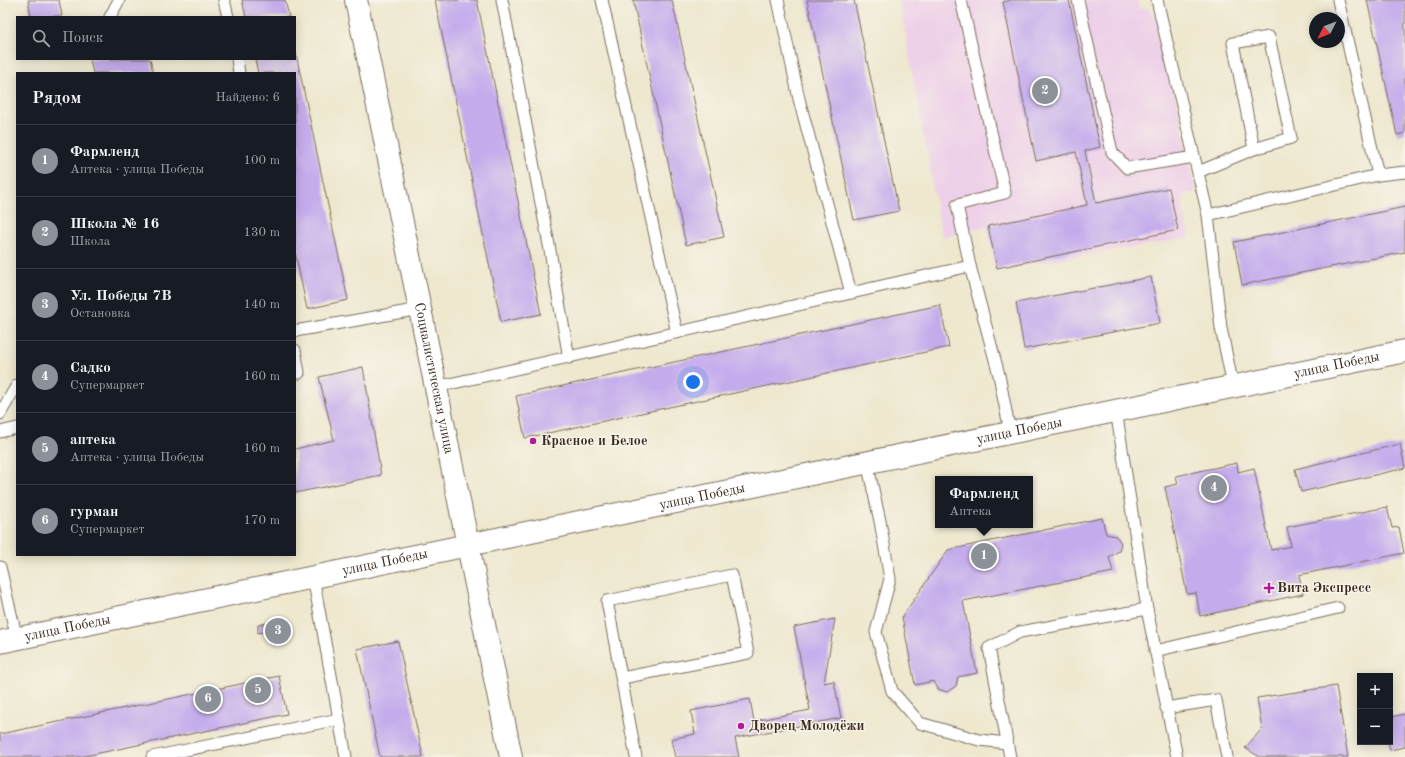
<!DOCTYPE html>
<html lang="ru">
<meta charset="utf-8">
<style>
:root{--surface:#171b24;--page:#20242c;--text:#f1f3f6;--muted:#9ea1a6;--line:#363941;--accent:#8c9099}
body{margin:0;font-family:"Old Standard TT",serif;background:var(--page);color:var(--text)}
.controls{position:absolute;right:12px;bottom:12px;display:grid;overflow:hidden;border-radius:0px;box-shadow:0 2px 10px #0003}
.controls button{width:36px;height:36px;display:grid;place-items:center;padding:0;border:0;border-bottom:1px solid var(--line);background:var(--surface);color:var(--text);font:20px sans-serif}
.compass{position:absolute;left:1309px;top:12px;width:36px;height:36px;border-radius:50%;background:var(--surface);box-shadow:0 2px 10px #0003;rotate:228deg}
.you{position:absolute;left:693px;top:382px;width:14px;height:14px;margin:-10px;border:3px solid #fff;border-radius:50%;background:#1a73e8;box-shadow:0 0 0 6px #1a73e833}
.badge{display:grid;place-items:center;width:26px;height:26px;border-radius:50%;background:var(--accent);color:#fff;font-size:13px;font-weight:700}
.pin{position:absolute;translate:-50% -50%;border:2px solid #fff;box-shadow:0 1px 4px #0006}
.popup{position:absolute;left:935px;top:476px;width:98px;height:52px;box-sizing:border-box;display:grid;place-content:center;border-radius:0px;background:var(--surface);filter:drop-shadow(0 1px 3px #0005);font-size:13px;white-space:nowrap;color:var(--muted)}
.popup b{font-size:15px;color:var(--text)}
.popup::after{content:'';position:absolute;left:50%;top:100%;margin-left:-8px;border:8px solid transparent;border-top-color:var(--surface)}
.list{margin:0;padding:0;list-style:none}
h2{display:flex;justify-content:space-between;align-items:center;height:52px;margin:0;padding:0 16px;font-size:17px}
h2 small{font-size:13px;font-weight:400;color:var(--muted)}
.list li{display:grid;grid-template-columns:26px 1fr auto;gap:12px;align-items:center;box-sizing:border-box;height:72px;padding:0 16px;border-top:1px solid var(--line)}
.list b{display:block;font-size:15px;white-space:nowrap}
.list p{margin:0;font-size:13px;white-space:nowrap;color:var(--muted)}
.list em{font-size:13px;font-style:normal;color:var(--muted)}
.icon{flex:none;width:22px;height:22px;fill:none;stroke:currentColor;stroke-width:2;stroke-linecap:round;stroke-linejoin:round}
.map{position:relative;flex:none;width:1405px;height:757px;overflow:hidden}
.search{position:absolute;background:var(--surface);box-shadow:0 2px 10px #0003;left:16px;top:16px;width:280px;height:44px;display:flex;align-items:center;gap:10px;box-sizing:border-box;padding:0 14px;border-radius:0px;color:var(--muted);font-size:15px}
.panel{position:absolute;background:var(--surface);box-shadow:0 2px 10px #0003;left:16px;top:72px;width:280px;height:484px;border-radius:0px}
.map>svg:first-child{display:block}
.built{fill:#eed0e8}
.building{fill:#c4acec}
.lines{fill:none;stroke-linecap:round;stroke-linejoin:round}
.lane-casing{stroke:#7a6c5c;stroke-width:13}
.secondary-casing{stroke:#7a6c5c;stroke-width:24}
.lane{stroke:#fff;stroke-width:11}
.secondary{stroke:#fff;stroke-width:22}
.poi-dot{fill:#b5179e;stroke:#f7f3e8;stroke-width:1.5}
.labels{text-anchor:middle;dominant-baseline:central;stroke-width:3;stroke-linejoin:round;paint-order:stroke}
.street-label{font-size:14px;fill:#3b2a1e;stroke:#f7f3e8}
.poi-label{font-size:14px;font-weight:bold;fill:#3b2a1e;stroke:#f7f3e8;text-anchor:start}
</style>
<div class="map">
<svg width="1405" height="757" viewBox="0 0 1405 757">
<rect width="100%" height="100%" fill="#f7f3e8"/>
<filter id="ink" filterUnits="userSpaceOnUse"><feTurbulence type="fractalNoise" baseFrequency=".025" numOctaves="2"/><feDisplacementMap in="SourceGraphic" scale="8" xChannelSelector="R" yChannelSelector="G"/><feConvolveMatrix kernelMatrix="1 2 1 2 8 2 1 2 1" color-interpolation-filters="sRGB"/></filter>
<filter id="wash" filterUnits="userSpaceOnUse"><feTurbulence type="fractalNoise" baseFrequency=".012" numOctaves="4" result="noise"/><feDisplacementMap in="SourceGraphic" scale="16" xChannelSelector="R" yChannelSelector="G"/><feGaussianBlur stdDeviation="0.9" result="paint"/><feColorMatrix in="noise" values="0 0 0 0 0 0 0 0 0 0 0 0 0 0 0 0 0 1.4 0 .05"/><feComposite in="paint" operator="in"/></filter>
<g filter="url(#wash)">
<rect width="100%" height="100%" fill="#eee8cf"/>
<path class="built" d="M899,0H1137L1139,8H1147L1160,23L1196,192L1181,195L1189,238L995,270L988,226L942,237Z"/>
<g id="blocks">
<g class="building">
<path d="M28,0H59L62,16L31,17Z"/>
<path d="M242,0H285L289,17H246Z"/>
<path d="M435,0H477L541,314L501,322Z"/>
<path d="M633,0H672L724,237L686,245Z"/>
<path d="M807,0H854L899,211L854,220Z"/>
<path d="M1011,0H1069L1100,147L1085,151L1096,203L1169,188L1178,230L997,268L988,226L1087,205L1076,152L1036,161L1003,2Z"/>
<path d="M1367,0H1405V133L1397,135Z"/>
<path d="M295,49L348,300L307,309L295,252V73H258L255,59H295Z"/>
<path d="M90,59H150L153,73H93Z"/>
<path d="M1405,207V252L1242,285L1234,242Z"/>
<path d="M1151,277L1160,323L1024,349L1016,303Z"/>
<path d="M940,305L949,347L525,438L516,396Z"/>
<path d="M363,367L381,475L295,493V449L334,440L319,377Z"/>
<path d="M1400,444L1405,468L1301,492L1295,469Z"/>
<path d="M1237,463L1238,472L1254,468L1271,550L1291,546L1287,527L1387,507L1392,528L1399,527L1404,553L1299,575L1303,594L1200,616L1196,593L1187,594L1165,487L1178,484L1176,476Z"/>
<path d="M1102,518L1106,534L1116,536L1121,543L1119,551L1109,557L1113,572L963,601L977,673L958,677L956,686L947,692L938,689L934,681L915,685L902,617L948,550Z"/>
<path d="M285,619L289,627L258,633V625Z"/>
<path d="M835,619L824,683L834,681L841,718L735,738L739,757H675L671,739L695,734L691,711L750,699L754,721L810,710L794,627Z"/>
<path d="M398,641L423,757H380L357,649Z"/>
<path d="M279,676L287,714L80,757H0V734Z"/>
<path d="M1336,686L1348,757H1260L1245,748L1262,729L1257,698Z"/>
<path d="M1405,714V747L1390,750L1388,742H1390V717Z"/>
</g>
</g>
</g>
<g filter="url(#ink)">
<use href="#blocks" fill-opacity="0" stroke="#7a6c5c" stroke-width="1"/>
<g class="lines">
<g class="lane-casing">
<g id="lane">
<path d="M224,0L228,17"/>
<path d="M502,0L549,245L569,358"/>
<path d="M602,0L677,333"/>
<path d="M778,0L799,99L851,293"/>
<path d="M961,0L1005,193L957,205L970,266"/>
<path d="M1078,0L1112,152L1127,168L1188,158L1193,154"/>
<path d="M1157,0L1208,215L1221,328L1233,386"/>
<path d="M1338,0L1378,175"/>
<path d="M110,17L119,0"/>
<path d="M237,59L239,73"/>
<path d="M1198,172L1254,149L1291,138L1269,37L1233,43L1254,149"/>
<path d="M1208,215L1378,175L1405,172"/>
<path d="M295,331L420,309"/>
<path d="M295,350L299,373H295"/>
<path d="M436,387L970,266L999,375L1010,432"/>
<path d="M1116,410L1147,609L1177,757"/>
<path d="M0,414L17,385"/>
<path d="M0,432L17,428"/>
<path d="M867,462L880,521L890,579L876,632L892,691L920,723L979,740L1007,743"/>
<path d="M0,567L17,639"/>
<path d="M313,577L346,757"/>
<path d="M1155,651L1338,608"/>
<path d="M622,678L748,653L732,575L607,601L636,757"/>
<path d="M1166,708L1216,700L1227,757"/>
<path d="M152,757L339,719"/>
<path d="M1010,757L989,648L1020,632L1147,609"/>
</g>
</g>
<g class="secondary-casing">
<g id="secondary">
<path id="s1" d="M356,0L420,309L511,757"/>
<path id="s2" d="M0,642L1405,351"/>
</g>
</g>
<use href="#lane" class="lane"/>
<use href="#secondary" class="secondary"/>
</g>
</g>
<g class="poi-dot">
<circle cx="533" cy="441" r="4"/>
<path d="M1267 582h4v4h4v4h-4v4h-4v-4h-4v-4h4z"/>
<circle cx="741" cy="726" r="4"/>
</g>
<g class="labels">
<g class="street-label">
<text stroke="none"><textPath href="#s2" startOffset="1365">улица Победы</textPath></text>
<text stroke="none"><textPath href="#s1" startOffset="386">Социалистическая улица</textPath></text>
<text stroke="none"><textPath href="#s2" startOffset="1041">улица Победы</textPath></text>
<text stroke="none"><textPath href="#s2" startOffset="717">улица Победы</textPath></text>
<text stroke="none"><textPath href="#s2" startOffset="393">улица Победы</textPath></text>
<text stroke="none"><textPath href="#s2" startOffset="69">улица Победы</textPath></text>
</g>
<g class="poi-label">
<text x="541" y="441">Красное и Белое</text>
<text x="1277" y="588">Вита Экспресс</text>
<text x="749" y="726">Дворец Молодёжи</text>
</g>
</g>
</svg>
<div class="controls">
<button>+</button>
<button>−</button>
</div>
<svg class="compass" viewBox="-18 -18 36 36"><path d="M0-13l5 13h-10z" fill="#e53935"/><path d="M0 13l5-13h-10z" fill="#9ea1a6"/></svg>
<div class="you"></div>
<div class="pin badge" style="left:984px;top:556px">1</div>
<div class="popup"><b>Фармленд</b>Аптека</div>
<div class="pin badge" style="left:1045px;top:91px">2</div>
<div class="pin badge" style="left:278px;top:631px">3</div>
<div class="pin badge" style="left:1214px;top:488px">4</div>
<div class="pin badge" style="left:258px;top:690px">5</div>
<div class="pin badge" style="left:208px;top:699px">6</div>
<div class="search"><svg class="icon" aria-label="search" viewBox="0 0 24 24"><circle cx="10" cy="10" r="6"/><path d="M15 15l6 6"/></svg>Поиск</div>
<section class="panel">
<h2>Рядом<small>Найдено: 6</small></h2>
<ul class="list">
<li><span class="badge">1</span><div><b>Фармленд</b><p>Аптека · улица Победы</p></div><em>100 m</em></li>
<li><span class="badge">2</span><div><b>Школа № 16</b><p>Школа</p></div><em>130 m</em></li>
<li><span class="badge">3</span><div><b>Ул. Победы 7В</b><p>Остановка</p></div><em>140 m</em></li>
<li><span class="badge">4</span><div><b>Садко</b><p>Супермаркет</p></div><em>160 m</em></li>
<li><span class="badge">5</span><div><b>аптека</b><p>Аптека · улица Победы</p></div><em>160 m</em></li>
<li><span class="badge">6</span><div><b>гурман</b><p>Супермаркет</p></div><em>170 m</em></li>
</ul>
</section>
</div>
